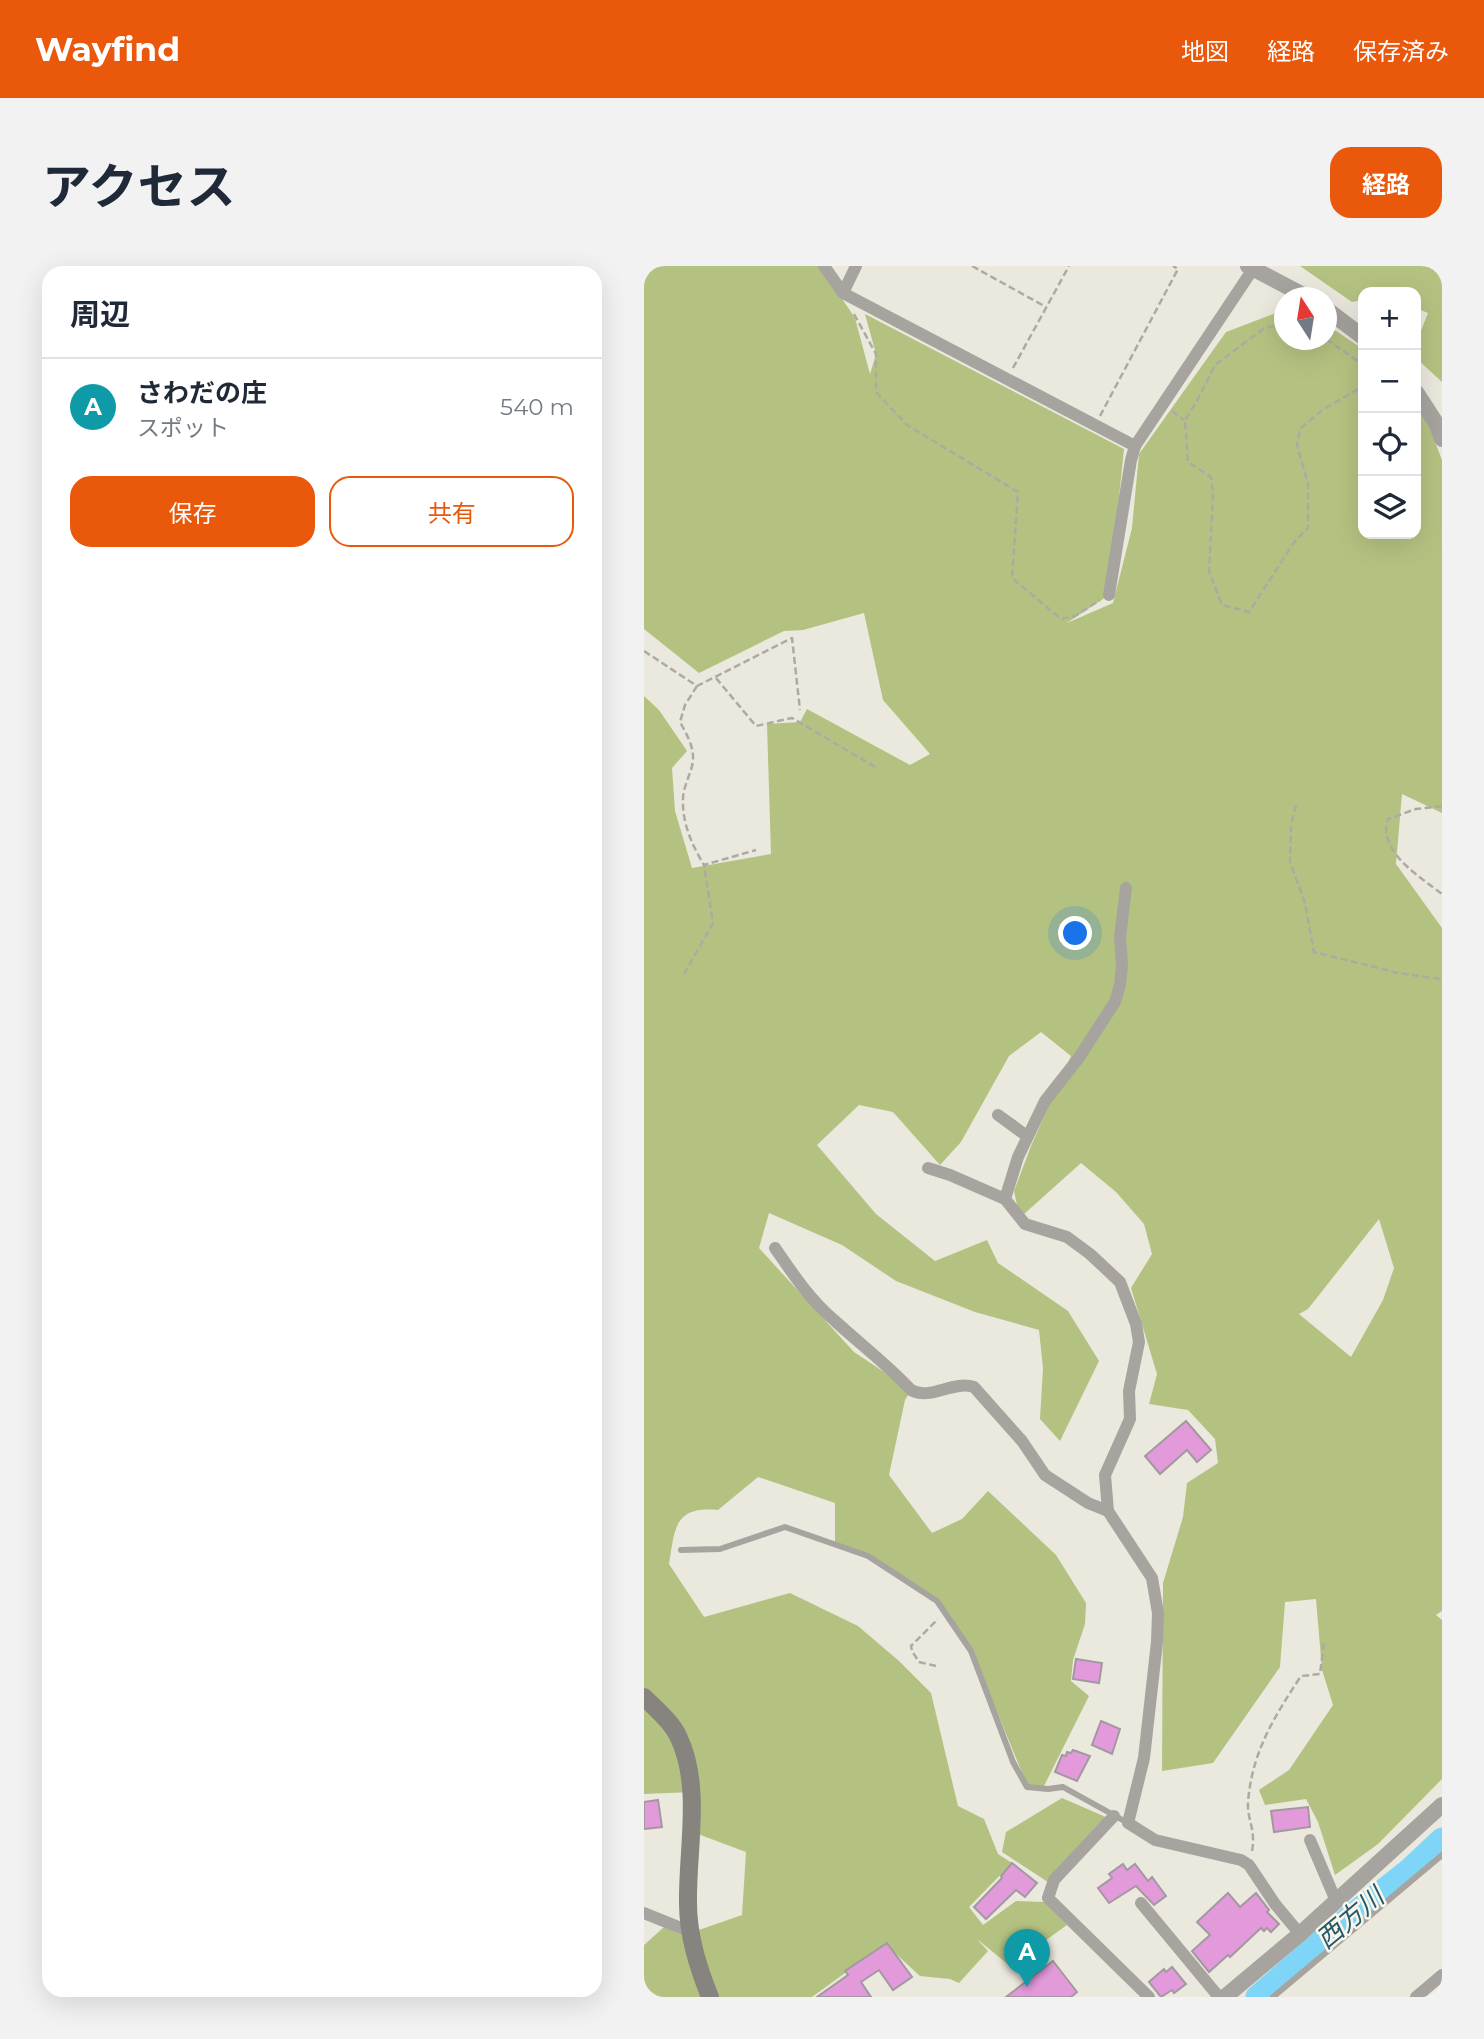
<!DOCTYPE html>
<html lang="ja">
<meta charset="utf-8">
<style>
:root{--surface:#fff;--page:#f2f2f3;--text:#1f2937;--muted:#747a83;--line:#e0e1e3;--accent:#ea580c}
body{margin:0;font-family:Montserrat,"Noto Sans JP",sans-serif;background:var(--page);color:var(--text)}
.controls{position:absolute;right:21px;top:21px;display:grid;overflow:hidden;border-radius:14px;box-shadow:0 7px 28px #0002}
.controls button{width:63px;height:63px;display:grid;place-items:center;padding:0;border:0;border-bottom:2px solid var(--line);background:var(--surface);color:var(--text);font:35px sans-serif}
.compass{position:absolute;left:630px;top:21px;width:63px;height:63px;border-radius:50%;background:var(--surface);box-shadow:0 7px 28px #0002;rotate:348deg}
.you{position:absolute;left:432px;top:668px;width:24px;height:24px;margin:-18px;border:5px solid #fff;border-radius:50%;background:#1a73e8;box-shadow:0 0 0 10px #1a73e833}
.badge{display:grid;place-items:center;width:46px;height:46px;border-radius:50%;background:var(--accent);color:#fff;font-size:23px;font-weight:700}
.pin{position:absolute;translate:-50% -58px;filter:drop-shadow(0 2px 4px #0008)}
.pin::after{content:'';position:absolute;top:37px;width:24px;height:21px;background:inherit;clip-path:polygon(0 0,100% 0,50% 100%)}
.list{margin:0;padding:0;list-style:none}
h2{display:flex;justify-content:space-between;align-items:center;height:91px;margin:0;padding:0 28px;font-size:30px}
h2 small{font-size:23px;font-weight:400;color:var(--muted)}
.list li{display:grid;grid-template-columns:46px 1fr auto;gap:21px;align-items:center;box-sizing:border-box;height:98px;padding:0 28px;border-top:2px solid var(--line)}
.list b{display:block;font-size:26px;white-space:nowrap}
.list p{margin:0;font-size:23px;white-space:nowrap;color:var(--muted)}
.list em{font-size:23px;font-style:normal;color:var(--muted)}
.actions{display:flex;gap:14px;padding:21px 28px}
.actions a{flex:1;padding:16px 0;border:2px solid var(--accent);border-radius:21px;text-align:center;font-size:24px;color:var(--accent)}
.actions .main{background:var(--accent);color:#fff}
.icon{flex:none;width:38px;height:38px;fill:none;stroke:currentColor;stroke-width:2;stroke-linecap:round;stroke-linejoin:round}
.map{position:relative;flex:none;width:798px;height:1731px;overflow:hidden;border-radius:21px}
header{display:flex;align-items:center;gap:42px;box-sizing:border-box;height:98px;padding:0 35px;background:var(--accent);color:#fff}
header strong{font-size:33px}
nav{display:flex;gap:38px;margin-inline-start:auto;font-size:24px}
.intro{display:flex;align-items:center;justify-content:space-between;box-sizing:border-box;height:168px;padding:0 42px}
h1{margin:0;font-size:49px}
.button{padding:18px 32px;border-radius:21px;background:var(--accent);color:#fff;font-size:24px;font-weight:700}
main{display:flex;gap:42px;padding:0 42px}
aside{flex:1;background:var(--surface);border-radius:21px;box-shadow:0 7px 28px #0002}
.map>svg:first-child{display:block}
.green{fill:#b4c281;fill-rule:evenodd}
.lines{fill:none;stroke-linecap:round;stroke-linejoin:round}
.river{stroke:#7ed5f7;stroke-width:23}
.building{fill:#e39adb;stroke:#a299a0;stroke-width:2}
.path{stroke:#adaaa2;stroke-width:2.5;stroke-dasharray:7 3.5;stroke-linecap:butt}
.service{stroke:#a7a4a0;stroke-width:6}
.minor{stroke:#a7a4a0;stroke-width:12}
.tertiary{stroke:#a7a4a0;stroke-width:16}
.secondary{stroke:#87837e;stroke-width:18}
.labels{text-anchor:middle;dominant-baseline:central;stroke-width:5;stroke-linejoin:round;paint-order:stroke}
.water-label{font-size:26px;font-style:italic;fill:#27586a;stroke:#f8f6eb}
</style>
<header>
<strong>Wayfind</strong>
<nav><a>地図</a><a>経路</a><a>保存済み</a></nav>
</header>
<div class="intro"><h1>アクセス</h1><a class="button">経路</a></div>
<main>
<aside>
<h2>周辺<small></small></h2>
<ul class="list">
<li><span class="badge" style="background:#0f9aa8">A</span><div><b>さわだの庄</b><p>スポット</p></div><em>540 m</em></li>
</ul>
<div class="actions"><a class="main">保存</a><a>共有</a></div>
</aside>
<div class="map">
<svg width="798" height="1731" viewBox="0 0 798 1731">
<rect width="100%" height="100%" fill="#ebe8de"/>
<g class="green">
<path d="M0,0H176L211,52L226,108L232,88L221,48L480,183L465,329L423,357L469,337L488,262L495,188L582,66L640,44V74H682L683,59L719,83V268H772V136L783,155L798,194V547L758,528L752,598L798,662V1345L792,1349L798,1354V1513L734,1578L691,1609L674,1556L662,1533L621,1539L615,1524L645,1504L689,1439L678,1404L672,1333L641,1336L636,1401L569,1497L518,1505L519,1317L539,1251L543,1217L574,1197L571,1173L544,1144L505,1138L513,1108L487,1022L508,988L500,958L472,926L437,897L379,949L374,944L370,925L387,880L427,790L397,766L365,790L317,876L296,899L249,846L215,839L173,879L232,948L291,995L343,974L354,997L424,1045L455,1095L416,1175L396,1153L399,1102L395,1064L331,1046L252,1015L198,979L125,947L115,982L210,1086L267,1124L261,1134L245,1209L288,1267L318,1253L344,1225L412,1289L442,1337L441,1358L429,1394L427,1415L445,1430L400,1520L384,1521L328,1385L293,1335L230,1293L191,1276V1237L114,1211L74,1244C30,1240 31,1262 25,1298L60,1351L146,1327L214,1360L255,1395L287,1427L314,1540L340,1553L354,1588L368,1597L325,1641L339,1659L372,1635L401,1636L423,1659L366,1700L333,1673L344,1685L315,1717L306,1713L276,1710L241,1678L168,1731H71L52,1665L98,1649L102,1586L54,1568L50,1526L0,1528V430L15,444L43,485L28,502L31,545L48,602L127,588L123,458L156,456L163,443L266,499L286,488L239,434L220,347L159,364L140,365L55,407L0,363ZM735,953L750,1002L739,1034L707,1091L655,1048L664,1043Z"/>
<path d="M656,0H798V116L772,92V77L784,47L772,42V26H719V34L708,36Z"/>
<path d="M418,1532L464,1552L404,1616L358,1586L362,1566Z"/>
<path d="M20,1661L43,1671L58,1731H0V1679Z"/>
</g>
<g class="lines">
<path class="river" d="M613,1731L705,1651L766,1603L798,1573"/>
</g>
<g class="building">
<path d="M542,1155L567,1184L553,1196L543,1184L516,1208L501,1190Z"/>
<path d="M432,1393L458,1397L455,1417L429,1413Z"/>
<path d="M457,1455L476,1463L468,1488L448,1479Z"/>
<path d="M429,1484L446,1490L433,1515L411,1506L418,1489L422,1490L423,1486L427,1487Z"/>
<path d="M14,1534L18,1561L0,1563V1536Z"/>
<path d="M664,1541L666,1561L630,1566L627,1545Z"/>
<path d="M368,1597L393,1617L381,1631L372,1624L342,1653L330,1641L358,1612L357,1610Z"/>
<path d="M479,1598L483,1604L491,1598L504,1615L508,1611L522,1630L510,1639L492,1620L465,1637L454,1622L468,1612L465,1608Z"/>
<path d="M584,1627L596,1641L612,1627L625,1644L623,1646L635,1658L627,1666L623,1662L620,1665L617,1662L586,1691L584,1689L565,1706L548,1685L566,1669L553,1656Z"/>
<path d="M243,1677L268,1711L249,1724L235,1704L217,1716L227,1731H173L204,1709L201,1705Z"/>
<path d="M409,1695L433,1726L427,1731H362Z"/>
<path d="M528,1701L542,1718L530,1727L528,1724L517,1731L505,1716L520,1703L522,1706Z"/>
</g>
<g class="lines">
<g class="path">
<path d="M328,0L402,41"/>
<path d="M210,48L232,88V126L263,159L374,226L368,312L417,353L431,350L456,334"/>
<path d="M640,57L619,63L571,99L552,137L541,154L544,196L567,211L569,229L565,306L578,339L605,346L651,275L664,262V218L653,179L656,163L677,145L719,120"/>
<path d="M682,73L711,93L719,101"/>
<path d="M369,102L425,0"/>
<path d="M528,145L540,154"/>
<path d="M456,150L534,3L529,0"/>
<path d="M0,385L53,420L148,372L156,444"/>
<path d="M72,412L112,460L148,452L233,502"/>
<path d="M53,420L41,439L36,456C42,467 49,479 49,491C50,503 39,519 39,533C38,557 48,579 60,599L112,584"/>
<path d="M652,539L647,558L646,596L661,637L670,686L754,707L795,713L798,710"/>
<path d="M798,540L772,543L744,553C733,585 776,611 798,628"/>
<path d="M40,708L69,657L60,599"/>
<path d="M292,1400L275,1396L268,1385L267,1380L294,1353"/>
<path d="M608,1585C612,1563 603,1554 604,1536C608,1486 630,1451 657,1410L676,1408L680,1375"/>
</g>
<g class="service">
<path d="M37,1284L76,1283L141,1261L224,1290L293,1335L327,1385L369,1496L383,1521L404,1523L419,1521L484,1557"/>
<path d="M629,1731L798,1589"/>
</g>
<g class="minor">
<path d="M180,0L199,27"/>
<path d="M212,0L199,27L491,180"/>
<path d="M465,329L487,194L491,180L609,3"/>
<path d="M482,622L476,671L478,699L476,719L471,736L434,793L401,835L374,891L361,933L381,958L423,971L446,988L476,1016L492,1058L495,1076L485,1125L486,1153L461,1209L464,1245L508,1312L514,1347L513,1376L500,1492L484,1557L511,1574L597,1594L605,1599L631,1638L656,1668"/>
<path d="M354,849L383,870"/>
<path d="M284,902L306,909L361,933"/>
<path d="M131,982C149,1008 166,1034 190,1054C216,1078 243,1098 267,1124C286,1135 309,1114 330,1121L378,1175L401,1209L444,1237L464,1245"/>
<path d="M470,1550L410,1614L404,1632L505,1731"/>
<path d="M666,1574L692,1635"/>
<path d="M497,1637L575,1731"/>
<path d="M0,1647L47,1666"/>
<path d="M772,1731L798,1709"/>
</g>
<g class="tertiary">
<path d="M604,0L665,32"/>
<path d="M682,43L719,71"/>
<path d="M772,126L792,157L798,173"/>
<path d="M581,1731L656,1668L798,1539"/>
</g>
<path class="secondary" d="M0,1431C12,1443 28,1456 35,1472C58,1521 43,1584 44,1637C44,1670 54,1701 66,1731"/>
</g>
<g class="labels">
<g class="water-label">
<text transform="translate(706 1652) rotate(-40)">西方川</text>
</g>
</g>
</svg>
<div class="controls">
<button>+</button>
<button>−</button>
<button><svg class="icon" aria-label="locate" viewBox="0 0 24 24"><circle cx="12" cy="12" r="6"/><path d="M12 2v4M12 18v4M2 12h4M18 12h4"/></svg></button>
<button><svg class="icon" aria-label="layers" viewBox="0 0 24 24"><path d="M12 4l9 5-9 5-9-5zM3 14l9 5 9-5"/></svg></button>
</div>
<svg class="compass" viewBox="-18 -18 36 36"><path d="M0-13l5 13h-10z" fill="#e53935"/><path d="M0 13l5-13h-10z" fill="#747a83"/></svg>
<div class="you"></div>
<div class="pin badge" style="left:383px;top:1721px;background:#0f9aa8">A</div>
</div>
</main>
